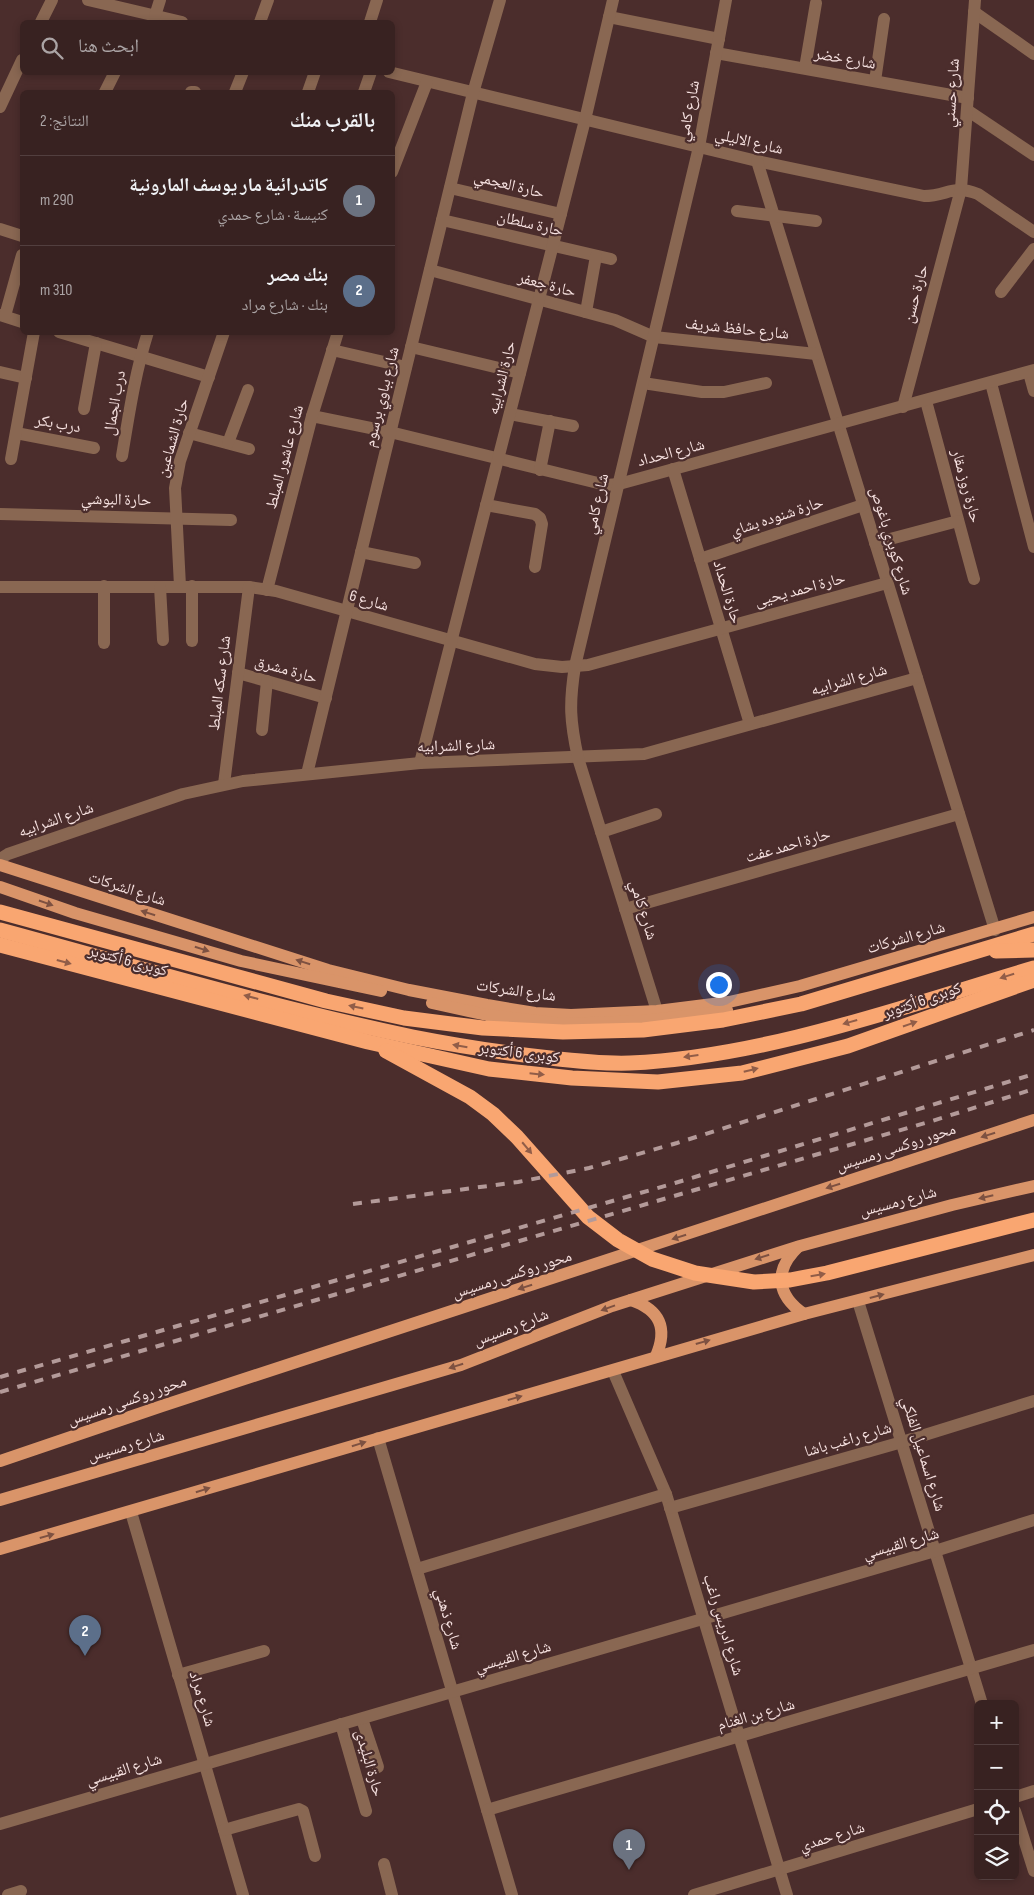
<!DOCTYPE html>
<html lang="ar">
<meta charset="utf-8">
<style>
:root{--surface:#382221;--page:#3f2a2a;--text:#f1f3f6;--muted:#aba4a5;--line:#523f3f;--accent:#8abfa5}
body{margin:0;font-family:"Sofia Sans Condensed","Noto Naskh Arabic",sans-serif;background:var(--page);color:var(--text);direction:rtl}
.controls{position:absolute;right:15px;bottom:15px;display:grid;overflow:hidden;border-radius:8px;box-shadow:0 2px 8px #0003}
.controls button{width:45px;height:45px;display:grid;place-items:center;padding:0;border:0;border-bottom:1px solid var(--line);background:var(--surface);color:var(--text);font:25px sans-serif}
.you{position:absolute;left:718px;top:984px;width:18px;height:18px;margin:-12px;border:4px solid #fff;border-radius:50%;background:#1a73e8;box-shadow:0 0 0 8px #1a73e833}
.badge{display:grid;place-items:center;width:32px;height:32px;border-radius:50%;background:var(--accent);color:#fff;font-size:16px;font-weight:700}
.pin{position:absolute;translate:-50% -41px;filter:drop-shadow(0 1px 2px #0008)}
.pin::after{content:'';position:absolute;top:26px;width:18px;height:15px;background:inherit;clip-path:polygon(0 0,100% 0,50% 100%)}
.list{margin:0;padding:0;list-style:none}
h2{display:flex;justify-content:space-between;align-items:center;height:65px;margin:0;padding:0 20px;font-size:21px}
h2 small{font-size:16px;font-weight:400;color:var(--muted)}
.list li{display:grid;grid-template-columns:32px 1fr auto;gap:15px;align-items:center;box-sizing:border-box;height:90px;padding:0 20px;border-top:1px solid var(--line)}
.list b{display:block;font-size:19px;white-space:nowrap}
.list p{margin:0;font-size:16px;white-space:nowrap;color:var(--muted)}
.list em{font-size:16px;font-style:normal;color:var(--muted)}
.icon{flex:none;width:28px;height:28px;fill:none;stroke:currentColor;stroke-width:2;stroke-linecap:round;stroke-linejoin:round}
.map{position:relative;flex:none;width:1034px;height:1895px;overflow:hidden;direction:ltr}
.search{position:absolute;background:var(--surface);box-shadow:0 2px 8px #0003;left:20px;top:20px;width:375px;height:55px;display:flex;align-items:center;gap:12px;box-sizing:border-box;padding:0 18px;border-radius:8px;color:var(--muted);font-size:19px}
.panel{position:absolute;background:var(--surface);box-shadow:0 2px 8px #0003;left:20px;top:90px;width:375px;height:245px;border-radius:8px;direction:rtl}
.map>svg:first-child{display:block}
.lines{fill:none;stroke-linecap:round;stroke-linejoin:round}
.minor{stroke:#896752;stroke-width:12}
.major{stroke:#d99469;stroke-width:12}
.highway{stroke:#f9a671;stroke-width:15}
.rail{stroke:#b39a99;stroke-width:4;stroke-dasharray:9 9;stroke-linecap:butt}
.oneway{fill:#7d5141}
.oneway2{fill:#915d48}
.labels{text-anchor:middle;dominant-baseline:central;stroke-width:4.5;stroke-linejoin:round;paint-order:stroke}
.street-label{font-size:16px;fill:#f6e1e0;stroke:#4b2d2c}
</style>
<div class="map">
<svg width="1034" height="1895" viewBox="0 0 1034 1895">
<rect width="100%" height="100%" fill="#4b2d2c"/>
<g class="lines">
<g class="minor">
<path d="M88,0L182,22"/>
<path d="M974,12L1034,54"/>
<path d="M155,16L160,0"/>
<path d="M609,17L719,39"/>
<path d="M41,22L52,0"/>
<path d="M260,22L268,0"/>
<path d="M370,22L377,0"/>
<path d="M716,53L968,98"/>
<path d="M805,68L816,3"/>
<path d="M389,72L757,161L924,196C948,196 952,184 978,194L1034,232"/>
<path d="M875,81L884,19"/>
<path d="M105,92L115,72"/>
<path d="M191,92H195"/>
<path d="M235,92L243,72"/>
<path d="M308,92L315,72"/>
<path d="M364,92L371,72"/>
<path d="M0,107L22,60"/>
<path d="M967,110L1034,155"/>
<path d="M757,161L995,930"/>
<path d="M392,172L427,82"/>
<path d="M450,188L561,214"/>
<path d="M737,211L816,221"/>
<path d="M442,220L611,259"/>
<path d="M0,229L22,236"/>
<path d="M430,270L615,320L654,337L816,354"/>
<path d="M1001,292L1034,249"/>
<path d="M586,312L596,256"/>
<path d="M0,315L22,322"/>
<path d="M5,316L22,255"/>
<path d="M59,332L209,377"/>
<path d="M411,347L520,373"/>
<path d="M332,350L406,367"/>
<path d="M0,372L26,378"/>
<path d="M1029,373L1034,391"/>
<path d="M643,383L702,392H724L766,383"/>
<path d="M991,383L1034,547"/>
<path d="M926,401L974,579"/>
<path d="M903,407L961,189L975,0"/>
<path d="M84,409L96,343"/>
<path d="M510,414L573,426"/>
<path d="M312,416L390,432L606,485L619,484L1034,370"/>
<path d="M16,433L94,448"/>
<path d="M189,433L249,449"/>
<path d="M228,443L248,390"/>
<path d="M122,456C129,414 135,373 148,332"/>
<path d="M11,459L34,332"/>
<path d="M673,469L750,724"/>
<path d="M540,470L550,421"/>
<path d="M486,505L535,514L540,518L542,524L535,567"/>
<path d="M0,514L231,520"/>
<path d="M875,543L958,521"/>
<path d="M361,552L415,563"/>
<path d="M700,559L863,505"/>
<path d="M104,586V643"/>
<path d="M180,586L175,488L180,461L224,332"/>
<path d="M192,586V641"/>
<path d="M0,587H249L276,591L535,664L562,667L588,665L887,583"/>
<path d="M160,587L163,640"/>
<path d="M267,590L312,416L338,332"/>
<path d="M238,673L326,698"/>
<path d="M262,730L267,681"/>
<path d="M420,763L585,120L613,0"/>
<path d="M307,774L473,93L500,0"/>
<path d="M224,784L249,587"/>
<path d="M601,832L656,814"/>
<path d="M0,859L8,854L183,794L243,781L420,763L644,754L917,678"/>
<path d="M625,909L959,814"/>
<path d="M657,1011L578,758C570,721 569,704 575,666L699,147L726,0"/>
<path d="M858,1301L982,1704"/>
<path d="M613,1371L666,1494L787,1895"/>
<path d="M378,1438L512,1895"/>
<path d="M670,1508L902,1442L1034,1401"/>
<path d="M131,1512L243,1895"/>
<path d="M417,1569L666,1494"/>
<path d="M178,1675L264,1651"/>
<path d="M362,1719L378,1767"/>
<path d="M341,1724L366,1811"/>
<path d="M1015,1797L1034,1791"/>
<path d="M487,1810L1034,1650"/>
<path d="M1015,1811L1034,1871"/>
<path d="M0,1824L935,1551L1034,1520"/>
<path d="M224,1830L299,1809L303,1811L315,1856"/>
<path d="M384,1864L392,1895"/>
<path d="M8,1895L21,1891"/>
<path d="M694,1895L978,1809"/>
</g>
<g class="major">
<path d="M0,865L328,970L409,990L487,1005L535,1013L571,1015L657,1011L729,1002L800,986L1034,917"/>
<path d="M0,887L75,913L241,961L381,991"/>
<path d="M432,1003L487,1015L564,1024L642,1021L704,1014L727,1010"/>
<path d="M798,1247C774,1270 776,1295 804,1314"/>
<path d="M631,1300C660,1310 668,1328 656,1356"/>
<path d="M0,1461L162,1406L1034,1120"/>
<path d="M0,1500L461,1365L612,1306L800,1246L952,1205L1034,1186"/>
<path d="M0,1549L804,1314L1034,1255"/>
</g>
<g class="highway">
<path d="M0,912L326,1001L404,1018L483,1028L563,1032L643,1030L723,1020L801,1004L1034,934"/>
<path d="M0,930C137,967 274,1008 413,1037C459,1046 504,1053 550,1058C576,1061 604,1064 630,1063C765,1057 905,1006 1034,968"/>
<path d="M0,945L368,1042L489,1069L572,1078L658,1082L742,1073L848,1046L1034,980"/>
<path d="M996,951L1034,950"/>
<path d="M386,1051L470,1097L493,1114L517,1137L588,1217L618,1240L652,1259L695,1273L754,1282L790,1280L827,1273L1034,1220"/>
</g>
<g class="rail">
<path d="M353,1204L518,1182L589,1168L677,1143L1034,1030"/>
<path d="M0,1377L675,1183L1034,1074"/>
<path d="M0,1392L932,1121L1034,1089"/>
</g>
</g>
<defs><path id="oneway-solid" d="M-6-.8H1V-3.2L6.5 0L1 3.2V.8H-6Z" transform="scale(1.25)"/></defs>
<g class="oneway">
<use href="#oneway-solid" transform="translate(46 903) rotate(19)"/>
<use href="#oneway-solid" transform="translate(148 913) rotate(-162)"/>
<use href="#oneway-solid" transform="translate(202 949) rotate(17)"/>
<use href="#oneway-solid" transform="translate(303 962) rotate(-162)"/>
<use href="#oneway-solid" transform="translate(988 1135) rotate(162)"/>
<use href="#oneway-solid" transform="translate(833 1186) rotate(162)"/>
<use href="#oneway-solid" transform="translate(986 1197) rotate(167)"/>
<use href="#oneway-solid" transform="translate(679 1237) rotate(162)"/>
<use href="#oneway-solid" transform="translate(762 1257) rotate(163)"/>
<use href="#oneway-solid" transform="translate(525 1287) rotate(162)"/>
<use href="#oneway-solid" transform="translate(877 1296) rotate(-15)"/>
<use href="#oneway-solid" transform="translate(608 1308) rotate(160)"/>
<use href="#oneway-solid" transform="translate(703 1342) rotate(-16)"/>
<use href="#oneway-solid" transform="translate(456 1366) rotate(163)"/>
<use href="#oneway-solid" transform="translate(515 1398) rotate(-16)"/>
<use href="#oneway-solid" transform="translate(359 1444) rotate(-17)"/>
<use href="#oneway-solid" transform="translate(203 1490) rotate(-17)"/>
<use href="#oneway-solid" transform="translate(47 1536) rotate(-16)"/>
</g>
<g class="oneway2">
<use href="#oneway-solid" transform="translate(64 962) rotate(15)"/>
<use href="#oneway-solid" transform="translate(1007 976) rotate(163)"/>
<use href="#oneway-solid" transform="translate(251 997) rotate(-165)"/>
<use href="#oneway-solid" transform="translate(356 1007) rotate(-168)"/>
<use href="#oneway-solid" transform="translate(850 1022) rotate(164)"/>
<use href="#oneway-solid" transform="translate(910 1024) rotate(-19)"/>
<use href="#oneway-solid" transform="translate(460 1046) rotate(-170)"/>
<use href="#oneway-solid" transform="translate(691 1056) rotate(172)"/>
<use href="#oneway-solid" transform="translate(751 1070) rotate(-14)"/>
<use href="#oneway-solid" transform="translate(537 1074) rotate(6)"/>
<use href="#oneway-solid" transform="translate(527 1148) rotate(50)"/>
<use href="#oneway-solid" transform="translate(818 1275) rotate(-10)"/>
</g>
<g class="labels">
<g class="street-label">
<text transform="translate(845 59) rotate(10)">شارع خضر</text>
<text transform="translate(952 93) rotate(-86)">شارع حسني</text>
<text transform="translate(689 111) rotate(-79)">شارع كامي</text>
<text transform="translate(749 142) rotate(13)">شارع الاليلي</text>
<text transform="translate(509 185) rotate(14)">حارة العجمي</text>
<text transform="translate(530 224) rotate(13)">حارة سلطان</text>
<text transform="translate(547 285) rotate(15)">حارة جعفر</text>
<text transform="translate(916 294) rotate(-75)">حارة حسن</text>
<text transform="translate(737 329) rotate(6)">شارع حافظ شريف</text>
<text transform="translate(502 378) rotate(-76)">حارة الشرابيه</text>
<text transform="translate(382 397) rotate(-76)">شارع بباوي برسوم</text>
<text transform="translate(115 403) rotate(-80)">درب الجمال</text>
<text transform="translate(58 424) rotate(10)">درب بكر</text>
<text transform="translate(173 438) rotate(-74)">حارة الشماعين</text>
<text transform="translate(671 453) rotate(-15)">شارع الحداد</text>
<text transform="translate(285 457) rotate(-75)">شارع عاشور المبلط</text>
<text transform="translate(966 486) rotate(75)">حارة روز مقار</text>
<text transform="translate(116 500) rotate(1)">حارة البوشي</text>
<text transform="translate(597 504) rotate(-77)">شارع كامي</text>
<text transform="translate(777 517) rotate(-18)">حارة شنوده بشاي</text>
<text transform="translate(891 541) rotate(73)">شارع كوبري باغوص</text>
<text transform="translate(800 590) rotate(-15)">حارة احمد يحيى</text>
<text transform="translate(727 592) rotate(73)">حارة الحداد</text>
<text transform="translate(369 601) rotate(16)">شارع 6</text>
<text transform="translate(286 670) rotate(16)">حارة مشرق</text>
<text transform="translate(849 680) rotate(-16)">شارع الشرابيه</text>
<text transform="translate(220 683) rotate(-83)">شارع سكه المبلط</text>
<text transform="translate(456 746) rotate(-2)">شارع الشرابيه</text>
<text transform="translate(56 820) rotate(-19)">شارع الشرابيه</text>
<text transform="translate(788 846) rotate(-16)">حارة احمد عفت</text>
<text transform="translate(127 889) rotate(18)">شارع الشركات</text>
<text transform="translate(643 910) rotate(73)">شارع كامي</text>
<text transform="translate(906 938) rotate(-16)">شارع الشركات</text>
<text transform="translate(128 961) rotate(15)">كوبرى 6 أكتوبر</text>
<text transform="translate(516 991) rotate(8)">شارع الشركات</text>
<text transform="translate(922 1001) rotate(-19)">كوبرى 6 أكتوبر</text>
<text transform="translate(519 1053) rotate(7)">كوبرى 6 أكتوبر</text>
<text transform="translate(896 1148) rotate(-18)">محور روكسى رمسيس</text>
<text transform="translate(898 1202) rotate(-15)">شارع رمسيس</text>
<text transform="translate(512 1275) rotate(-18)">محور روكسى رمسيس</text>
<text transform="translate(511 1328) rotate(-21)">شارع رمسيس</text>
<text transform="translate(127 1401) rotate(-19)">محور روكسى رمسيس</text>
<text transform="translate(848 1440) rotate(-16)">شارع راغب باشا</text>
<text transform="translate(126 1446) rotate(-16)">شارع رمسيس</text>
<text transform="translate(923 1454) rotate(73)">شارع اسماعيل الفلكي</text>
<text transform="translate(901 1544) rotate(-16)">شارع القبيسي</text>
<text transform="translate(448 1619) rotate(74)">شارع ذهني</text>
<text transform="translate(723 1625) rotate(73)">شارع ادريس راغب</text>
<text transform="translate(513 1657) rotate(-16)">شارع القبيسي</text>
<text transform="translate(202 1699) rotate(73)">شارع مراد</text>
<text transform="translate(756 1715) rotate(-16)">شارع بن الغنام</text>
<text transform="translate(369 1763) rotate(74)">حارة البليدى</text>
<text transform="translate(124 1770) rotate(-17)">شارع القبيسي</text>
<text transform="translate(832 1837) rotate(-17)">شارع حمدي</text>
</g>
</g>
</svg>
<div class="controls">
<button>+</button>
<button>−</button>
<button><svg class="icon" aria-label="locate" viewBox="0 0 24 24"><circle cx="12" cy="12" r="6"/><path d="M12 2v4M12 18v4M2 12h4M18 12h4"/></svg></button>
<button><svg class="icon" aria-label="layers" viewBox="0 0 24 24"><path d="M12 4l9 5-9 5-9-5zM3 14l9 5 9-5"/></svg></button>
</div>
<div class="you"></div>
<div class="pin badge" style="left:629px;top:1870px;background:#6b7280">1</div>
<div class="pin badge" style="left:85px;top:1656px;background:#5c6f8a">2</div>
<div class="search"><svg class="icon" aria-label="search" viewBox="0 0 24 24"><circle cx="10" cy="10" r="6"/><path d="M15 15l6 6"/></svg>ابحث هنا</div>
<section class="panel">
<h2>بالقرب منك<small>النتائج: 2</small></h2>
<ul class="list">
<li><span class="badge" style="background:#6b7280">1</span><div><b>كاتدرائية مار يوسف المارونية</b><p>كنيسة · شارع حمدي</p></div><em>290 m</em></li>
<li><span class="badge" style="background:#5c6f8a">2</span><div><b>بنك مصر</b><p>بنك · شارع مراد</p></div><em>310 m</em></li>
</ul>
</section>
</div>
